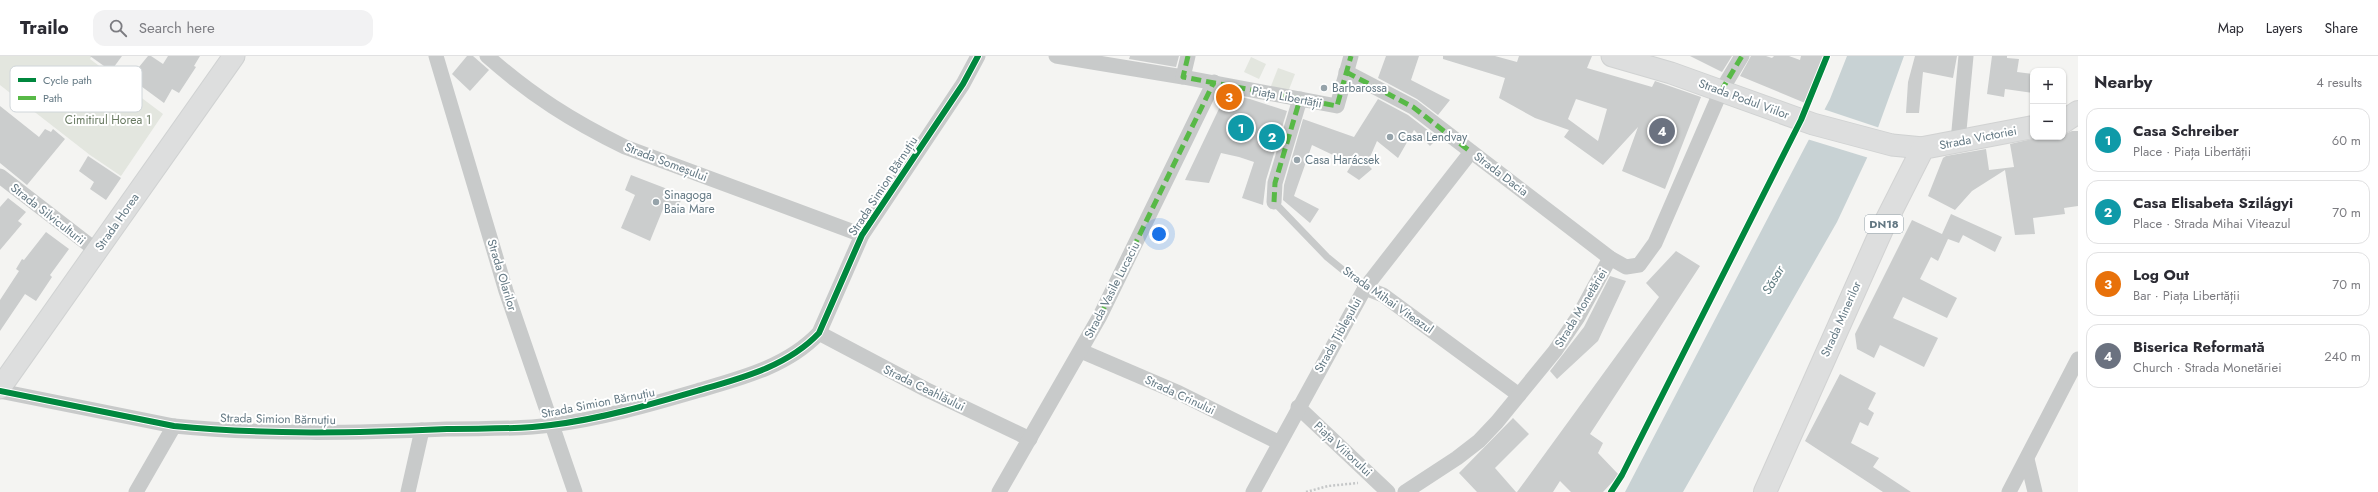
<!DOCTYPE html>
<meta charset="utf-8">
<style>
:root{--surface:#fff;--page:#f2f2f3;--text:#2b2b33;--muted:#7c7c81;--line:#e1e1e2;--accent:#2563eb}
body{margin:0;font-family:Jost,sans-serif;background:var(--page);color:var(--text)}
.controls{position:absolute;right:12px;top:12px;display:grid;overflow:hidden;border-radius:8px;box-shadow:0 1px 3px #0004}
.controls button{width:36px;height:36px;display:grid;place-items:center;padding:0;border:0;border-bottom:1px solid var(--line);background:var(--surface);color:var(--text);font:20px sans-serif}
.you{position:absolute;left:1159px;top:178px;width:14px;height:14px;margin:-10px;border:3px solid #fff;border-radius:50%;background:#1a73e8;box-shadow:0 0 0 6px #1a73e833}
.badge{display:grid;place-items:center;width:26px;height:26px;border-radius:50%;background:var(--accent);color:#fff;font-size:13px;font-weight:700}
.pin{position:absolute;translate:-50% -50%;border:2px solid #fff;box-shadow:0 1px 4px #0006}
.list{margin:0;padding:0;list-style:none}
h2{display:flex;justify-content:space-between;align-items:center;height:52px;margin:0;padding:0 16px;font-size:17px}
h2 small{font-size:13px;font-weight:400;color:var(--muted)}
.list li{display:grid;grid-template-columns:26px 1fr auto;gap:12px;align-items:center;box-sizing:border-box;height:64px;margin:0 8px 8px;padding:0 8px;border:1px solid var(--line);border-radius:12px}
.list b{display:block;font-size:15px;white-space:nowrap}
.list p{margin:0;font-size:13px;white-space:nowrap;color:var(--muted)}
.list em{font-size:13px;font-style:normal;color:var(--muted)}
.icon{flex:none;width:22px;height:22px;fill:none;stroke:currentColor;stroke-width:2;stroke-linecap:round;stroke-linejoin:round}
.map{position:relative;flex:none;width:2078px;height:436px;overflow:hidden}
header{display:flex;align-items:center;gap:24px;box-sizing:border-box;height:56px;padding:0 20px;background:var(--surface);border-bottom:1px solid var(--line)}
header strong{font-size:19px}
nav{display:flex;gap:22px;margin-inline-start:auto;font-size:14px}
.search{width:280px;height:36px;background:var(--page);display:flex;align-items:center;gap:10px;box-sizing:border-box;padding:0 14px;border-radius:12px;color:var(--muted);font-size:15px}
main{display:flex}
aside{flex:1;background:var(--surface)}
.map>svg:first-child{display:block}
.green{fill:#e3e6df}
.water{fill:#c8d2d4}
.pier{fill:#f4f4f2}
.building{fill:#cbcdcd;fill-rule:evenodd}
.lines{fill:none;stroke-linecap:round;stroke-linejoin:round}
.secondary-casing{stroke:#d0d2d2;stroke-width:23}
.primary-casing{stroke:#d1d2d2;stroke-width:24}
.path{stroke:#c5c7c8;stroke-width:2.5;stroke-dasharray:2 2;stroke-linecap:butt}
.lane{stroke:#c8caca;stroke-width:7}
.street{stroke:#c8caca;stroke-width:15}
.secondary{stroke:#dddede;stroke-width:21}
.primary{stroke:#dddede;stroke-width:22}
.quiet{stroke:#58b947;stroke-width:5;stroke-dasharray:10 5;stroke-linecap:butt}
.cycleway-casing{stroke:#fff;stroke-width:8}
.cycleway{stroke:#00873e;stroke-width:6}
.poi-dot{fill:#96a3aa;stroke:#fff;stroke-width:1.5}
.labels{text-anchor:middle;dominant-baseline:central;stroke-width:4;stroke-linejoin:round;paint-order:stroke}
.shield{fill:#fff;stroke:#92a0a8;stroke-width:1}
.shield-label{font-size:11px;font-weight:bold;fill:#637883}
.poi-label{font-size:12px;fill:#637883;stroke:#fff;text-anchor:start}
.street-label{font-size:12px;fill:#637883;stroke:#fff}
.park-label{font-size:12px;fill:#697a62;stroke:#fff}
.water-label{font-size:13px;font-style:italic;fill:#5f7b80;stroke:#fff}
.key{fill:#fff;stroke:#d0d6da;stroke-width:1}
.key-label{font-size:11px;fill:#637883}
</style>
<header>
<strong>Trailo</strong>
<div class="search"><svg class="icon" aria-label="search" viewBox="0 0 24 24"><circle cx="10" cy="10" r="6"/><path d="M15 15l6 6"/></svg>Search here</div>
<nav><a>Map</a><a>Layers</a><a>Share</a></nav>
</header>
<main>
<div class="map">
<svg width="2078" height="436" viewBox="0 0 2078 436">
<rect width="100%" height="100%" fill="#f4f4f2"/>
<g class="green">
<path d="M0,0H92L90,3L163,58L121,120L90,99L0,29Z"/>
<path d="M1251,1L1266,8L1259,23L1244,16Z"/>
<path d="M1278,12L1295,18L1288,36L1271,30Z"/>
</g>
<path class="water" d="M1847,0H1904L1867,102L1837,166L1683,436H1625L1830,43Z"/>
<path class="pier" d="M1823,53L1880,72L1869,102L1807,83Z"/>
<g class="building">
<path d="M90,0H122L111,15Z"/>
<path d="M148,0H151L163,8L168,0H200L194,10L196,11L179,37L172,33L164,47L130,22Z"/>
<path d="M467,0H473L489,14L470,35L452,18Z"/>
<path d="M1130,0H1179L1176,11L1129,3Z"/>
<path d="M1386,0H1419L1411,24L1450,44L1438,59L1417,43L1378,22Z"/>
<path d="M1443,0H1495L1517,6L1519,0H1592L1587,12L1652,31L1655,25L1701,41L1665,133L1622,115L1638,71L1603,109L1564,81L1569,74L1535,62L1499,42L1505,22L1443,3ZM1576,43L1607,53L1598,85L1568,63Z"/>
<path d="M1690,0H1732L1722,16Z"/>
<path d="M1751,0H1766L1772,2L1774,0H1789L1800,4L1801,0H1825L1805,47L1740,20Z"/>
<path d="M1915,0H1957L1953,22L1923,16L1919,57H1906L1908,26Z"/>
<path d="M1992,0H2007V2L2019,3L2017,16L2033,18V37L2005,33L2004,41L1987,38Z"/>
<path d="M1226,38L1250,43L1287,55L1266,124L1263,149L1242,142L1254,106L1239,101L1221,97L1209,127L1185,124Z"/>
<path d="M1378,43L1408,59L1438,82L1430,90L1414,74L1398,102L1377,85L1367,108L1372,113L1359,124L1347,116L1352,108L1312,89L1294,140L1319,153L1310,167L1283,144L1284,129L1303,63L1354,81Z"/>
<path d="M0,50L39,81L45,73L51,76L53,73L65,83L27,129L0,107Z"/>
<path d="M2072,75H2078V150L2064,152L2065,158L2033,162L2035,178L2015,179L2005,114L1972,135L1955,154L1928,140L1943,102L1946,100L1986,93L1989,114L2014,111L2010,88L2040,81H2065V78Z"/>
<path d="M88,100L121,122L106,144L90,133L94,126L79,115Z"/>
<path d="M631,119L683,139L675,159L663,153L650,185L621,172L635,139L625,134Z"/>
<path d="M8,142L26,156L18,165L22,168L0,194V151Z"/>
<path d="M1951,158L2002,181L1995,196L1963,179L1959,187L1948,183L1938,205L1931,201L1920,223L1957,242L1947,262L1903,241L1893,262L1938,282L1924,311L1880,289L1874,302L1857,293L1855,278L1912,164L1942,178Z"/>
<path d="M46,176L69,193L50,219L52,221L36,245L25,238L0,275V244L19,215L16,213L22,203L24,204Z"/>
<path d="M1676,195L1700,210L1590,378L1603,387L1598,397L1619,419L1603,436H1571L1560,425L1553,436H1517L1659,241L1646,227Z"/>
<path d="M1610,220L1626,225L1598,285L1557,323L1550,315L1584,271Z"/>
<path d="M1840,318L1876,337L1868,353L1874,357L1868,370L1860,366L1851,387L1879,402L1873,411L1911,436H1883L1805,385Z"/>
<path d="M1513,362L1529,378L1495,412L1516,436H1477L1459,417Z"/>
</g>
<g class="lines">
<g class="secondary-casing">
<g id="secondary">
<path d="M1612,0L1671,17L1813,68L1892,89L1923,92"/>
<path d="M0,332L234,0"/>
</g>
</g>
<g class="primary-casing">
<g id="primary">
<path d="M2063,66L2078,56"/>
<path d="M1765,436L1883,171L1923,92L2033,71"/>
</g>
</g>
<path class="path" d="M1306,436L1328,430L1358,427"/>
<path class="lane" d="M1274,146L1327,201L1365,232"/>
<g class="street">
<path d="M436,0L506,235L575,436"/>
<path d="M487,0C531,39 572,65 625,91L862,179"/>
<path d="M1056,0L1183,21"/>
<path d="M1188,0L1183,21L1337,50L1351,0"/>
<path d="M1346,16L1413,51L1610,202L1626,211L1639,209L1655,187L1721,35L1742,0"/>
<path d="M1958,85L1966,0"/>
<path d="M0,120L97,195"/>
<path d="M1274,146L1275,127L1300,43"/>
<path d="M1365,232L1383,239L1519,339"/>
<path d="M819,277L925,333L1030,383"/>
<path d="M1081,295L1179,337L1278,386"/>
<path d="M0,335L174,370C265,379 357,377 447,373C481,372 517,374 551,369C601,363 652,348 700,334C742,322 788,310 819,277L862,179L963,28L978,0"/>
<path d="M1298,351L1388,436"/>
<path d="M2027,403L2035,436"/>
<path d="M136,436L174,370"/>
<path d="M408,436L422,374"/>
<path d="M999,436L1100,260L1214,26"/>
<path d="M1253,436L1365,232L1471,96"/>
<path d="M1405,436L1457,402L1479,385L1497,366L1555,295L1578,261L1610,202"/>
<path d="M2009,436L2078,303"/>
</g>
<use href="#secondary" class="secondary"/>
<use href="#primary" class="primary"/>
<g class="quiet">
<path d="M1188,0L1183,21L1337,50L1351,0"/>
<path d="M1346,16L1413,51L1471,96"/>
<path d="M1721,35L1742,0"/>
<path d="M1274,146L1275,127L1300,43"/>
<path d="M1100,260L1214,26"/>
</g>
<g class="cycleway-casing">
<g id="cycleway">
<path d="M0,335L174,370C265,379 357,377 447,373C481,372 517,374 551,369C601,363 652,348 700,334C742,322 788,310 819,277L862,179L963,28L978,0"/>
<path d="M1611,436L1622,419L1801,64L1827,0"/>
</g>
</g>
<use href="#cycleway" class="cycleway"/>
</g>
<g class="poi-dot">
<circle cx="1324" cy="32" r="4"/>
<circle cx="1390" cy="81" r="4"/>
<circle cx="1297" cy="104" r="4"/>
<circle cx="656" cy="146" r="4"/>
</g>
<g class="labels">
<rect class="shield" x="1865" y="159" width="38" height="18" rx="3"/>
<g class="shield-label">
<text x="1884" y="168">DN18</text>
</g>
<g class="poi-label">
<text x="1332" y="32">Barbarossa</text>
<text x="1398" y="81">Casa Lendvay</text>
<text x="1305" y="104">Casa Harácsek</text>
<text x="664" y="139">Sinagoga<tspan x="664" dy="14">Baia Mare</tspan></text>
</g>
<g class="street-label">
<text transform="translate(1287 41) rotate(11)">Piața Libertății</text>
<text transform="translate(1744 43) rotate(20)">Strada Podul Viilor</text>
<text transform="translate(1978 82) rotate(-11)">Strada Victoriei</text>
<text transform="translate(666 106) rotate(21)">Strada Someșului</text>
<text transform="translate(1501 118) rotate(37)">Strada Dacia</text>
<text transform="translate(883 130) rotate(-57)">Strada Simion Bărnuțiu</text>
<text transform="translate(48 158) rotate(38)">Strada Silviculturii</text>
<text transform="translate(117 166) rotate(-55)">Strada Horea</text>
<text transform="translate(502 219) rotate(73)">Strada Olarilor</text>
<text transform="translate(1112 234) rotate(-63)">Strada Vasile Lucaciu</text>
<text transform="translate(1388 244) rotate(35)">Strada Mihai Viteazul</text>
<text transform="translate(1581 252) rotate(-59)">Strada Monetăriei</text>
<text transform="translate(1841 263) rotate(-66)">Strada Minerilor</text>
<text transform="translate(1338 279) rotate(-61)">Strada Țibleșului</text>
<text transform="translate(924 332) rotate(26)">Strada Ceahlăului</text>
<text transform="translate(1180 339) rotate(25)">Strada Crinului</text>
<text transform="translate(598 347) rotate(-11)">Strada Simion Bărnuțiu</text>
<text transform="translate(278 363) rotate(1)">Strada Simion Bărnuțiu</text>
<text transform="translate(1343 393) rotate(43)">Piața Viitorului</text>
</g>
<g class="park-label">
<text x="108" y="64">Cimitirul Horea 1</text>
</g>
<g class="water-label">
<text transform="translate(1773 224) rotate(-60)">Săsar</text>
</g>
</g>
<rect x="10" y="10" width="132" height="46" rx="6" class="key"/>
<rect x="18" y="22" width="18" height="4" fill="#00873e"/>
<rect x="18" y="40" width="18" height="4" fill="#58b947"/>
<g class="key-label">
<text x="43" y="28">Cycle path</text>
<text x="43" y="46">Path</text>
</g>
</svg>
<div class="controls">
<button>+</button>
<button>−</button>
</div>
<div class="you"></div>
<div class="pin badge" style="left:1241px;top:72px;background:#0f9aa8">1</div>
<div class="pin badge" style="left:1272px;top:81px;background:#0f9aa8">2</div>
<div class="pin badge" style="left:1229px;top:41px;background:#e8710a">3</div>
<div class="pin badge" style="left:1662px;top:75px;background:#6b7280">4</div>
</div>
<aside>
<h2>Nearby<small>4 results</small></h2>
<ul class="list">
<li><span class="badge" style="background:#0f9aa8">1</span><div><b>Casa Schreiber</b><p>Place · Piața Libertății</p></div><em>60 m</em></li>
<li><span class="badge" style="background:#0f9aa8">2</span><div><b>Casa Elisabeta Szilágyi</b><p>Place · Strada Mihai Viteazul</p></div><em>70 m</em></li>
<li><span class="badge" style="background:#e8710a">3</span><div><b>Log Out</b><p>Bar · Piața Libertății</p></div><em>70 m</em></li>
<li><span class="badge" style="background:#6b7280">4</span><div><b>Biserica Reformată</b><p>Church · Strada Monetăriei</p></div><em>240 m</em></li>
</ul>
</aside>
</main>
